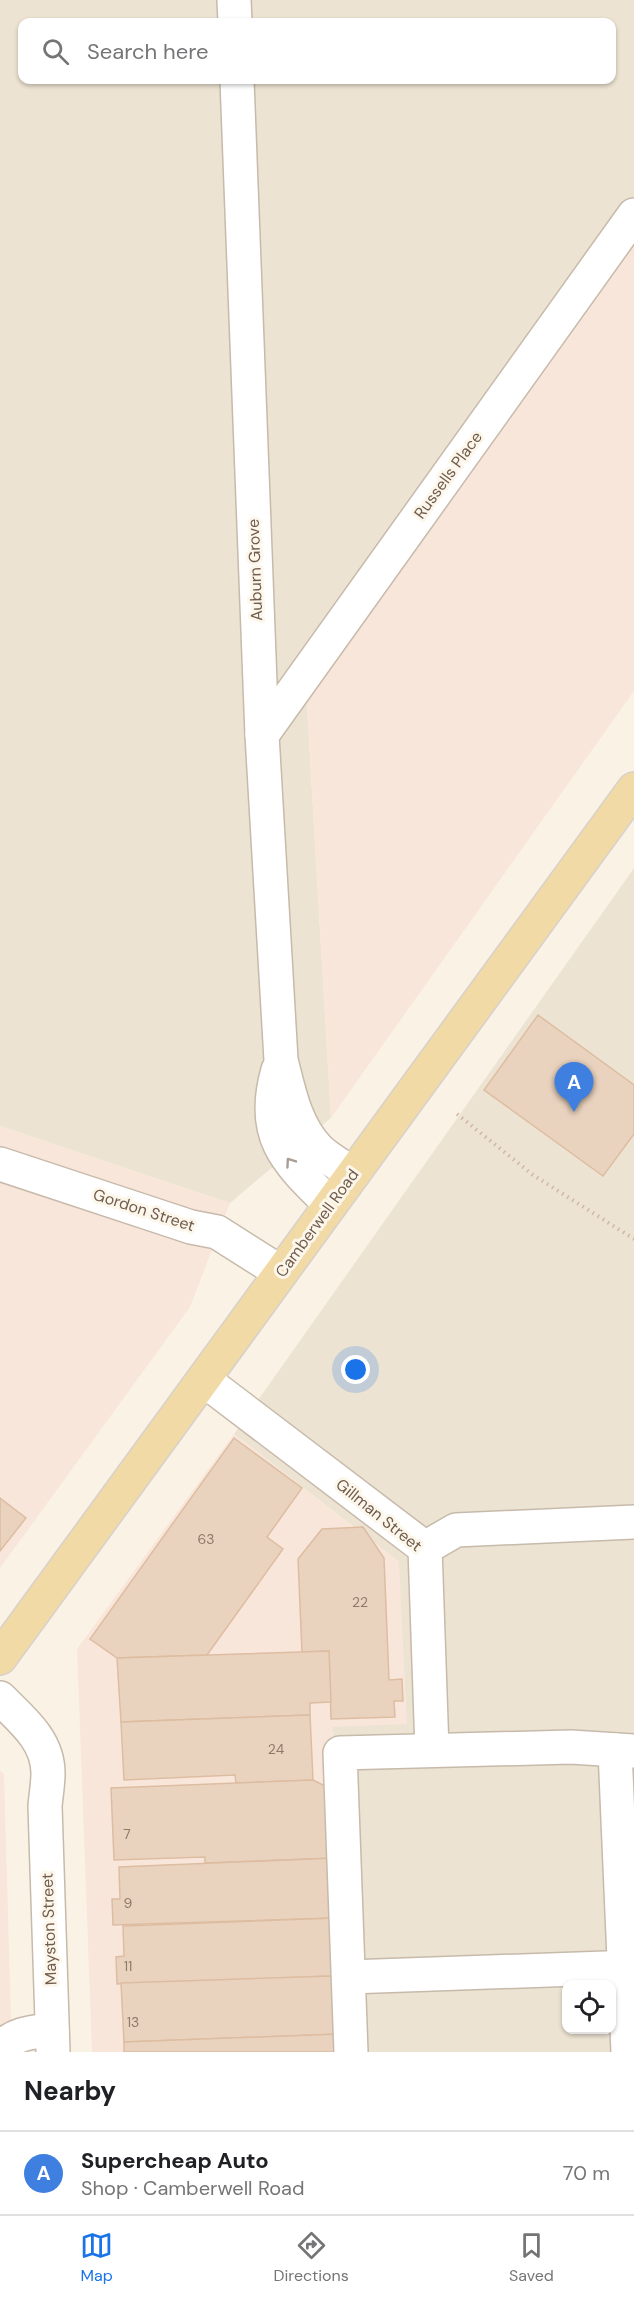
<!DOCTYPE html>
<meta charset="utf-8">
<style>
:root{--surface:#fff;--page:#f2f2f2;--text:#202124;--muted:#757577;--line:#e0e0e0;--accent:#1a73e8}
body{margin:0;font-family:"DM Sans",sans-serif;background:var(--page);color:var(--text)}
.controls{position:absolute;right:18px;bottom:18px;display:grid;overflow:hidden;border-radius:12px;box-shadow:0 2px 4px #0004}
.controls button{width:54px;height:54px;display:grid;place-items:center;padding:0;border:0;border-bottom:2px solid var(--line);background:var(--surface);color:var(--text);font:30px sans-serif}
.you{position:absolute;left:356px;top:1370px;width:21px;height:21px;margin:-15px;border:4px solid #fff;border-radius:50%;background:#1a73e8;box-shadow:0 0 0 9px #1a73e833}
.badge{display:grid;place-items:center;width:39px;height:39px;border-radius:50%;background:var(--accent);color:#fff;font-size:20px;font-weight:700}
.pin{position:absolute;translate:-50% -50px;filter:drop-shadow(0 2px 3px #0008)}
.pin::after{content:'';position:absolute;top:32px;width:21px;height:18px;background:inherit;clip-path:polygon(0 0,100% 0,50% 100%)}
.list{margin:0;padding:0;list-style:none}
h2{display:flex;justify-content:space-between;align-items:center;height:78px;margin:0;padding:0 24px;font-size:26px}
h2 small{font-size:20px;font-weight:400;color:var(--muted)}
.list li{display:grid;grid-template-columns:39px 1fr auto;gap:18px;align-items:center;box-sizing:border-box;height:84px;padding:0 24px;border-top:2px solid var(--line)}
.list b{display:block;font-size:22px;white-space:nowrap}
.list p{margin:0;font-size:20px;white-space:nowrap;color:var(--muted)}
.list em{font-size:20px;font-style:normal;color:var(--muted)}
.icon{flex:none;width:33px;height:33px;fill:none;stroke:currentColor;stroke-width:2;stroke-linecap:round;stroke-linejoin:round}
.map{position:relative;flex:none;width:634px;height:2052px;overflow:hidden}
.search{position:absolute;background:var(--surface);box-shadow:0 2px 4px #0004;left:18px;right:18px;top:18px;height:66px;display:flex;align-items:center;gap:15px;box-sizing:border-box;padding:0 21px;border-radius:12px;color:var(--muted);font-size:22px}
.sheet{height:162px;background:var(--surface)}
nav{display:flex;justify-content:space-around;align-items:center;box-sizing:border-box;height:84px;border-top:2px solid var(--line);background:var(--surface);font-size:16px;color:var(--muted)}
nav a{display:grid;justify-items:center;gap:3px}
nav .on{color:var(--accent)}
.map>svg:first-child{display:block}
.residential{fill:#ede3d2;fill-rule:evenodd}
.commercial{fill:#f9e6da}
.building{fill:#ead3be;stroke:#ddbda2;stroke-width:1.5}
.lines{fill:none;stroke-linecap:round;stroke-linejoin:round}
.minor-casing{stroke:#c7baab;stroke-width:36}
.major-casing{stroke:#d7d1cd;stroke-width:36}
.path{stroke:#d1b8a3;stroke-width:4;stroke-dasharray:1.5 4.5;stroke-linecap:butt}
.minor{stroke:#fff;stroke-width:33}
.major{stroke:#f1daa5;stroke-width:33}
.oneway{stroke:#a99d94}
.labels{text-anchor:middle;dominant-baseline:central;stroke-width:6;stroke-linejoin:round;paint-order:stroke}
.number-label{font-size:14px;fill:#8e7a69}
.street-label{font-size:16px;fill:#705c4d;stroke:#fdf7eb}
</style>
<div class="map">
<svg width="634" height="2052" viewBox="0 0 634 2052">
<rect width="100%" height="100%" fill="#faf3e5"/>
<g class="residential">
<path d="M0,0H634V240L306,688L331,1118L230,1203L0,1126ZM22,22H612V80H22Z"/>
<path d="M634,868V2052H342L333,1727L399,1562L234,1434ZM566,1984H612V2030H566Z"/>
</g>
<g class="commercial">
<path d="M634,240V691L331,1118L306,688Z"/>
<path d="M0,1126L230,1203L190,1307L0,1568Z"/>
<path d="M234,1434L399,1562L407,1724L333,1727L342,2052H92L77,1649Z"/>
<path d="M0,1771L4,1774L12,2052H0Z"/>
</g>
<g class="building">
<path d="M538,1015L634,1085V1134L603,1176L484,1090Z"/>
<path d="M234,1438L302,1488L267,1537L283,1549L207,1655L117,1658L90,1639Z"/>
<path d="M0,1498L26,1518L0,1551Z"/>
<path d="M363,1527L384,1558L389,1680L402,1679L403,1701H394L395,1717L331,1719L329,1651L302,1652L298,1559L322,1529Z"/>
<path d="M329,1651L331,1702L310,1703V1715L121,1722L117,1658Z"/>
<path d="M310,1715L313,1780L236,1783L235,1775L124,1780L121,1722Z"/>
<path d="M313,1780L333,1790L335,1858L205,1863V1857L114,1860L111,1788Z"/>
<path d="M335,1858V1918L113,1925L112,1899H120L119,1867Z"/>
<path d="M335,1918L332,1976L117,1984L116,1957L124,1956L123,1926Z"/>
<path d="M332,1976L340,2034L124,2042L121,1983Z"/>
<path d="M340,2034L341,2052H124V2042Z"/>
</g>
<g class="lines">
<g class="minor-casing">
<g id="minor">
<path d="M234,0L235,22"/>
<path d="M237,80L262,735L281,1060C289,1091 295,1125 318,1149C328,1159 342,1166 353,1174"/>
<path d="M262,735L634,215"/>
<path d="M278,1070C259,1136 286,1161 330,1204"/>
<path d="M0,1164L191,1227L217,1232L280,1272"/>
<path d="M204,1380L425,1548L432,1750"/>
<path d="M425,1548L456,1530L634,1522"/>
<path d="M0,1698C21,1719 48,1740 48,1773C48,1784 46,1795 45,1806L53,2052"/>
<path d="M615,1750L628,2052"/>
<path d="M349,1977L634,1967"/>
<path d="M0,2050C12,2033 33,2032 52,2030"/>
<path d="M351,2052L340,1753L571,1747L634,1751"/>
</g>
</g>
<g class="major-casing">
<path id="major" d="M0,1658L634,789"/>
</g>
<path class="path" d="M457,1114L533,1175L634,1239"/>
<use href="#minor" class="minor"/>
<use href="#major" class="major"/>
</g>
<defs><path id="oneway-chevron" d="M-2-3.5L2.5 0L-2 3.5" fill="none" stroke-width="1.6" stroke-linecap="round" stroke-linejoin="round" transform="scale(1.5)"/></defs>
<use class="oneway" href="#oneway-chevron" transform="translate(290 1162) rotate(-125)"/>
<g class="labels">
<g class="number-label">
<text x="206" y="1539">63</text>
<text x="360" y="1602">22</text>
<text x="276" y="1749">24</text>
<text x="127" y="1834">7</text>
<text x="128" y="1903">9</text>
<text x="128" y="1966">11</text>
<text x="133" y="2022">13</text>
</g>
<g class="street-label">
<text transform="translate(448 475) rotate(-54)">Russells Place</text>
<text transform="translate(255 570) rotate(-92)">Auburn Grove</text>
<text transform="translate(144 1210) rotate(18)">Gordon Street</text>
<text transform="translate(317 1223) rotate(-54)">Camberwell Road</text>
<text transform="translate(379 1515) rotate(39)">Gillman Street</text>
<text transform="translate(49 1929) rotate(-92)">Mayston Street</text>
</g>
</g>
</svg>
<div class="controls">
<button><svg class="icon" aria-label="locate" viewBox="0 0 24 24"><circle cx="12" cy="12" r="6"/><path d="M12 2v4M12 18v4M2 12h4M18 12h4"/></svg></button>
</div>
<div class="you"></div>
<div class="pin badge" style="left:574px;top:1112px;background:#3f7fe0">A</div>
<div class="search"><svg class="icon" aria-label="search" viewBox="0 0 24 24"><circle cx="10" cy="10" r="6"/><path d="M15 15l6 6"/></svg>Search here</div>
</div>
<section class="sheet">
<h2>Nearby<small></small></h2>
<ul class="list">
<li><span class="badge" style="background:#3f7fe0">A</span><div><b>Supercheap Auto</b><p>Shop · Camberwell Road</p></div><em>70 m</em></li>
</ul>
</section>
<nav>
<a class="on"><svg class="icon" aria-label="map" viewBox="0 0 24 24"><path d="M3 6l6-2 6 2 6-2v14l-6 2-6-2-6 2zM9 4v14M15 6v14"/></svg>Map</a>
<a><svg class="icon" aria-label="directions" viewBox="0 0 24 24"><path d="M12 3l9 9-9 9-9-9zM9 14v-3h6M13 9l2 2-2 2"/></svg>Directions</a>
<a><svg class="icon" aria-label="saved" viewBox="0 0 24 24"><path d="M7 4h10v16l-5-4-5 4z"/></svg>Saved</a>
</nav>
